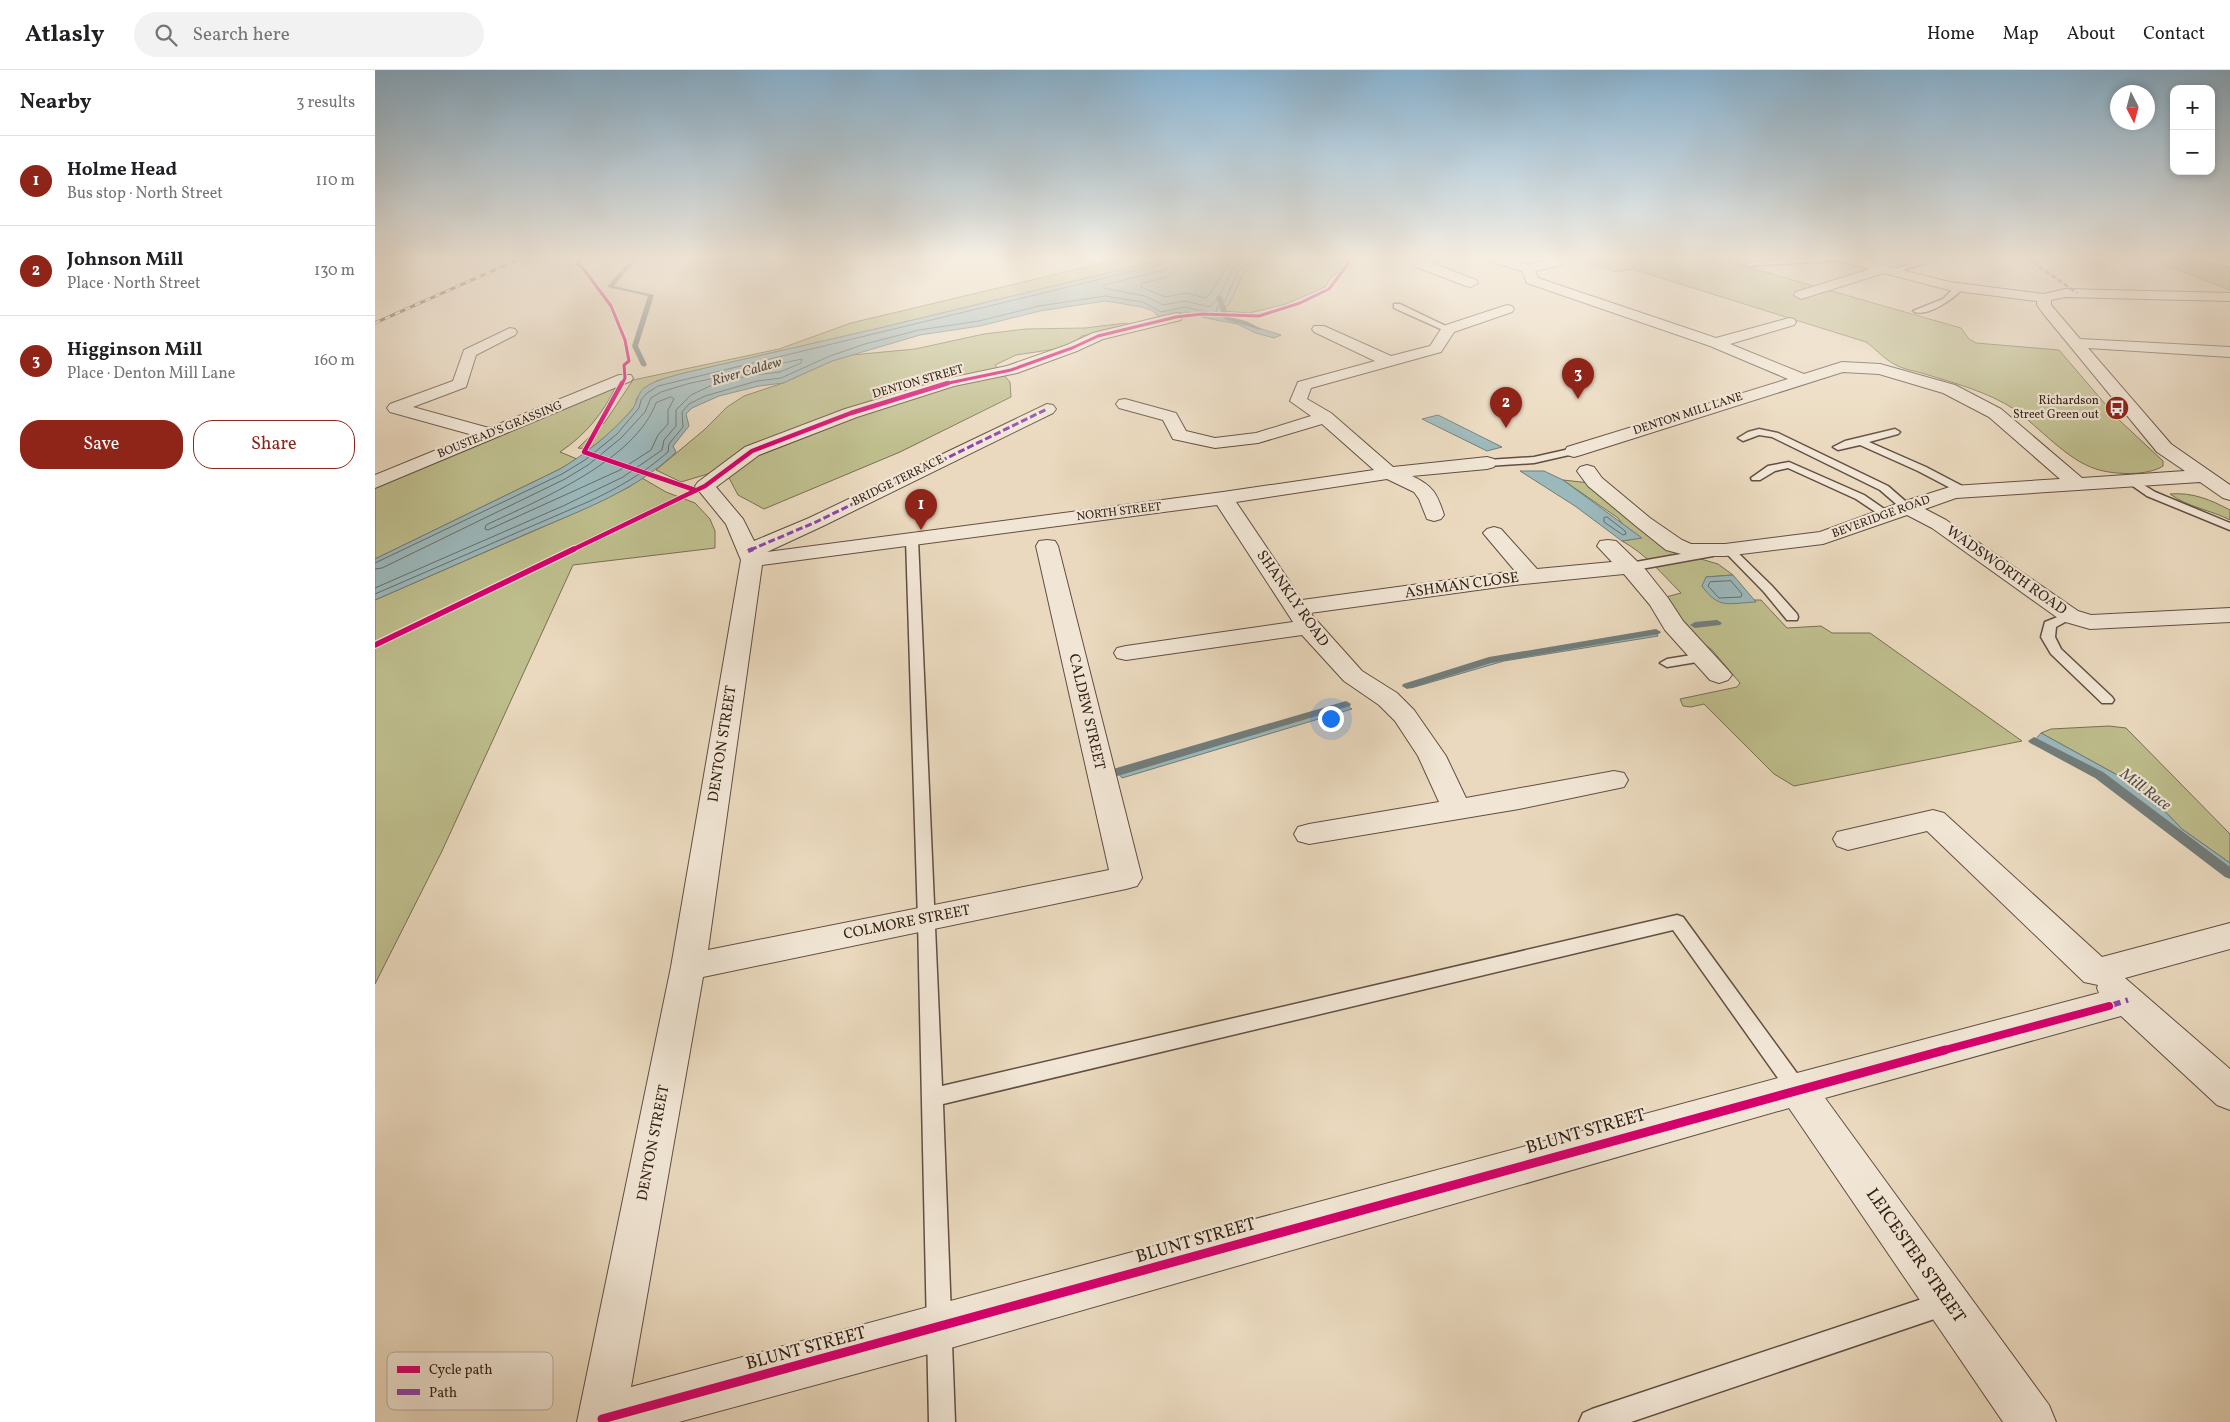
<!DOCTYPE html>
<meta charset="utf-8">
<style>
:root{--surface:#fff;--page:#f2f2f2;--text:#202124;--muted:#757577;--line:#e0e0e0;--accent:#8f2418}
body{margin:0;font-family:Vollkorn,serif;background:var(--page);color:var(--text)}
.controls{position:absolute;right:15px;top:15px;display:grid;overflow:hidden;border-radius:10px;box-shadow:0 2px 8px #0003}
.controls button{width:45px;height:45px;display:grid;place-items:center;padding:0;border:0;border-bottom:1px solid var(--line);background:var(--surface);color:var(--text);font:25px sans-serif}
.compass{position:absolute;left:1735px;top:15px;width:45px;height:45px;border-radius:50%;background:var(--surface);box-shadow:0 2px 8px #0003;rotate:174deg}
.you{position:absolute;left:955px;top:648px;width:18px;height:18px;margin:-12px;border:4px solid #fff;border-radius:50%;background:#1a73e8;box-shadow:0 0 0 8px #1a73e833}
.badge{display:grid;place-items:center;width:32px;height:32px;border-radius:50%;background:var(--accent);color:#fff;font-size:16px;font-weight:700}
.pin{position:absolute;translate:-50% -41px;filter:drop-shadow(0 1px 2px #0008)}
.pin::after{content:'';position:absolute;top:26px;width:18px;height:15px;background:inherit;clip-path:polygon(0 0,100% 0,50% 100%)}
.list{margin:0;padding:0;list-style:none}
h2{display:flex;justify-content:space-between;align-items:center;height:65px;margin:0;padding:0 20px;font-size:21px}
h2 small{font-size:16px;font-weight:400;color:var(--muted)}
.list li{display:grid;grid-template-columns:32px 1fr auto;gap:15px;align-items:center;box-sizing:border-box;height:90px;padding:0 20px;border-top:1px solid var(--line)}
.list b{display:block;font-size:19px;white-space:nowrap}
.list p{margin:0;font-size:16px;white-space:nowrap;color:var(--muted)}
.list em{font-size:16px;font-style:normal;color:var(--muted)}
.actions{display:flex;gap:10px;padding:15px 20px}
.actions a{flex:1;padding:11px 0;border:1px solid var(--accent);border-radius:20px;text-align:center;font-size:18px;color:var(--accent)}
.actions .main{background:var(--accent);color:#fff}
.icon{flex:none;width:28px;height:28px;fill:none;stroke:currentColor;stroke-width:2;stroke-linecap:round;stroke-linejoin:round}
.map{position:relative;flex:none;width:1855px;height:1352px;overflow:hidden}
header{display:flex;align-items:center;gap:30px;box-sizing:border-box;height:70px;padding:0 25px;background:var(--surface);border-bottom:1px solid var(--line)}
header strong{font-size:24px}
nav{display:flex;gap:28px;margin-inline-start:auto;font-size:18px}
.search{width:350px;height:45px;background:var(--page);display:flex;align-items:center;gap:12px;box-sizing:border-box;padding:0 18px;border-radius:28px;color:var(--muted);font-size:19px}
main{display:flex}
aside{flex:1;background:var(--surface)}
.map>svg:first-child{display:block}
.green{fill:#bebd8c;stroke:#796f52}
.water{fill:#9bb8bb;stroke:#727c7a}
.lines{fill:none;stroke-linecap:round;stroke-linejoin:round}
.shore{stroke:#686c6a;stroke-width:1}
.stream{fill:#727c7a;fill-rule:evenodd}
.lane-casing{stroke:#624f42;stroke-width:3}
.street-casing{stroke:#624f42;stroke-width:2}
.lane{fill:#f1e6d5;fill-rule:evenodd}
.street{fill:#f1e6d5;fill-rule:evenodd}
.rail-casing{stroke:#342118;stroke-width:3}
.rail{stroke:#f1e6d5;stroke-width:2;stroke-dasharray:5.5;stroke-linecap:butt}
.quiet-far3{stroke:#8e44ad;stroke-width:2.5;stroke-dasharray:5 2.5;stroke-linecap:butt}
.quiet-far2{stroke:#8e44ad;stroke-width:3;stroke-dasharray:7 3;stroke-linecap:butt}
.quiet-far1{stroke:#8e44ad;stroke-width:4.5;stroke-dasharray:9 4.5;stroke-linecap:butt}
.quiet{stroke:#8e44ad;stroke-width:5.5;stroke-dasharray:12 5.5;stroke-linecap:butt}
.cycleway-far4-casing{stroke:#f1e6d5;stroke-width:5}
.cycleway-far3-casing{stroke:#f1e6d5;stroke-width:6}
.cycleway-far2-casing{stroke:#f1e6d5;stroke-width:8}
.cycleway-far1-casing{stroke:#f1e6d5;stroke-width:11}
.cycleway-casing{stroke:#f1e6d5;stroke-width:12}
.cycleway-far4{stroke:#d6006c;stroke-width:3}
.cycleway-far3{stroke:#d6006c;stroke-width:4.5}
.cycleway-far2{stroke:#d6006c;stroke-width:5.5}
.cycleway-far1{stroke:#d6006c;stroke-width:8}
.cycleway{stroke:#d6006c;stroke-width:9}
.labels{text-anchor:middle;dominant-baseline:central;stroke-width:4.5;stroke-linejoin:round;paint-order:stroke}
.far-street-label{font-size:12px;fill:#342118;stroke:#f1e6d5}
.far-poi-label{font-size:12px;fill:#342118;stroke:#f1e6d5;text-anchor:end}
.far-water-label{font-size:14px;font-style:italic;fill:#534e49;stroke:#f1e6d5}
.street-label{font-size:15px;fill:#342118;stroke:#f1e6d5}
.water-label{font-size:16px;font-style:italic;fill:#534e49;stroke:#f1e6d5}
.near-street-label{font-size:18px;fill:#342118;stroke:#f1e6d5}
.key{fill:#f1e6d5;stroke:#b8ab9c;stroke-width:1}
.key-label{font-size:14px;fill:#342118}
</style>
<header>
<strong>Atlasly</strong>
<div class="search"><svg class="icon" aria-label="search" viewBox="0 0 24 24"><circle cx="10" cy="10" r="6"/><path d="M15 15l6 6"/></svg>Search here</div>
<nav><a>Home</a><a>Map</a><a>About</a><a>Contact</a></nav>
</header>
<main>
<aside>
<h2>Nearby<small>3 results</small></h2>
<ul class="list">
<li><span class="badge">1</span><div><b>Holme Head</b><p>Bus stop · North Street</p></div><em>110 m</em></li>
<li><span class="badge">2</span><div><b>Johnson Mill</b><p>Place · North Street</p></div><em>130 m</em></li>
<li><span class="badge">3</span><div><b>Higginson Mill</b><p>Place · Denton Mill Lane</p></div><em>160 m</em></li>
</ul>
<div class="actions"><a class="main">Save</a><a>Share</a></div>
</aside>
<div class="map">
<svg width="1855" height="1352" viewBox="0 0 1855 1352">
<rect width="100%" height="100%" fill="#ead9be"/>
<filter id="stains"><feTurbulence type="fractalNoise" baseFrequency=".004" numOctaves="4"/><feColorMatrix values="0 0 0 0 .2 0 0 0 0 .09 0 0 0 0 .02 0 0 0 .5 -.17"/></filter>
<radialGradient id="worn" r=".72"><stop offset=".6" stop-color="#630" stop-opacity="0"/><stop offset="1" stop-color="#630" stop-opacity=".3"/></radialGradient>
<g class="green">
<path d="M799,187L505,258L309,303L281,311L262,328L260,336L239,360L215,379L203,378L230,352L258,310L404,279L476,253L741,190Z"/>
<path d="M892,187H985L955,208L950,217L911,234L874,243L847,241V240L854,234L868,204Z"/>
<path d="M1194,187H1323L1328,190H1348L1586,258L1594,269L1601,273L1684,280L1743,349L1788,391V396C1773,406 1739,405 1721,399C1692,390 1664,357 1639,339C1613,322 1579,313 1550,304C1541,301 1530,300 1521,295C1510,290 1501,279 1491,272L1257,199L1242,202Z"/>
<path d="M1770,187H1855V220Z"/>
<path d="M751,253L757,256L707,266L694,277L641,285L620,295L635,312L636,327L525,382L389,439L363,425L352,404L336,403L306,412L281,400L329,360L352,337L369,326L408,313L457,291L477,285L540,279L609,264L651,259L710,258Z"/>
<path d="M239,313L241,316C229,343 209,366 185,382L202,389L185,399L0,489V417L156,351L211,330Z"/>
<path d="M267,408L291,422L320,433L335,449L340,461V478L198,495L67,781L0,914V530L193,446L254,417Z"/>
<path d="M1188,410L1215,413L1319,487L1343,494L1358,505L1331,507L1381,532L1379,530H1386L1412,558L1446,556L1457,563H1495L1647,671L1419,716L1399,704L1329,634L1316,637L1308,636L1305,629L1362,617L1365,613L1337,580L1316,564L1291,527L1306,523C1287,504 1271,484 1247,471L1259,469L1243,448Z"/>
<path d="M1795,424C1818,422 1836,430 1855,440V450C1836,440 1812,437 1795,424Z"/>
<path d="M1734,656L1751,658L1855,764V793L1807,759L1773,724L1755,712L1666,663L1676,659Z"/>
</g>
<g class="water">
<path d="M799,187H892L868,204L854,234L847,240L851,248L906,265L899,268L881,263L862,254L831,248L810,242L784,247L778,241L767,237L730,231L665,241L605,256L545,265L457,291L408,313L384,316L344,326L317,338L311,344L314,356L298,376L301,382C262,420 207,440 158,461C105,484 53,507 0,530V489L185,399C212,383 235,364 256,341C262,334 262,324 269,318C280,310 295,307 309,303L505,258Z"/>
<path d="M1063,345L1127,377L1112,381L1047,349Z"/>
<path d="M1145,401H1169L1188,410L1267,468L1247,471L1200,436Z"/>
<path d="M1358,505L1381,532C1354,533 1344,540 1327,516L1331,507Z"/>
<path d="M1281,562L1283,566L1129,591L1036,618L1032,616L1114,590Z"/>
<path d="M971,634L977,639L747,708L742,702Z"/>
<path d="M1666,663L1755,712L1773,724L1807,759L1855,793V804L1724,705L1659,671Z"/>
</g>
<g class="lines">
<g class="shore">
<path d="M799,187L798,194L792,199L730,215L728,218L770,226L788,235L810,231L835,237L844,227L858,198L872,187"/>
<path d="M807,187C803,207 785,209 767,213L766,217L790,227L811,223L831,228C843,216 847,198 860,187"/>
<path d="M296,327L299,329L293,340V354L283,365L276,380L245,400L113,460L110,459L111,455C164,430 260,391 281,333Z"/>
<path d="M1232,447L1250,461L1251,464L1248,465L1229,452V448Z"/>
<path d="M0,493L187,404L210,390L242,364L264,338L266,330L272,323L283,316L788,194L793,187"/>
<path d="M0,499L7,498L190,409L213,395L246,368L270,342L276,328L286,322L312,314L427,289L426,293L405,302L372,306L337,315L316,325L301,340V356L289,370L287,380L248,407L188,436L0,518"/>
<path d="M1356,511L1367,524L1366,527L1344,528L1333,516L1335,512Z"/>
<path d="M0,524L215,431C243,418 269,403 293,382L294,374L308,357L307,342L314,334L330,326L382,311L406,308L455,286L490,274L544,260L604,251L664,236L730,226L768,232L786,242L810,237L840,244L843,236L850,231L863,201L883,187"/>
</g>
<g class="stream">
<path d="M261,187H267L260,191L239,216L279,225L263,276L272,295L269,297L266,295L257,276L273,226L232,217L256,189Z"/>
<path d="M844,225L847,227L854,247L871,251L885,258V260L849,249L841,227Z"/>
<path d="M1342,550L1347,553L1345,555L1320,558L1315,555L1320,552Z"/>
<path d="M1281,559L1286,562L1284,564L1116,593L1036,618L1032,619L1027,616L1028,614L1114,587Z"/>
<path d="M971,631L976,634L975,636L746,705L742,706L736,702L738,699Z"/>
<path d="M1659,667L1728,702L1855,797V809L1850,807L1720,708L1655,673L1653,671Z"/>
</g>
<g class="lane-casing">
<g id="lane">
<path d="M1471,187L1474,189L1473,190L1373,196L1370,194L1373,192Z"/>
<path d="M1558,187H1582L1579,189H1564L1514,204L1510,202Z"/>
<path d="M1581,216L1588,218C1580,228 1550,249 1538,241L1568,229Z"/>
<path d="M1019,234H1025L1077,259L1070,261L1019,238Z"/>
<path d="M1384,359L1403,363L1513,416L1537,437L1535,439H1527L1505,420L1397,367L1384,365L1368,371L1363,368L1373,362Z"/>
<path d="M1520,359L1525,362L1523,364L1494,372L1551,397L1593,419L1594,421L1593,423H1585L1543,401L1485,375L1463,380L1458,377L1470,371Z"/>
<path d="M1199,378L1204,381L1203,383L1159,393L1112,396L1107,393L1112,390L1159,387Z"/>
<path d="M1414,392L1489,425L1518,445L1516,447H1508L1481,429L1413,398L1400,401L1385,410H1377L1376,408L1393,396Z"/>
<path d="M1756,407L1780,422L1855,453V460L1772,426L1752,412L1751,410Z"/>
<path d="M537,466L543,469L567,1016L1302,845L1308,847L1429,1013L1432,1019L1429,1025L1422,1028L1415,1025L1298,860L568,1034L580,1352H554L543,850L531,469Z"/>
<path d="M1354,476L1358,478L1397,516L1422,544L1423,547L1422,550H1412L1389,522L1350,482L1348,480L1350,478Z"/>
<path d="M1334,479L1338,480L1340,483L1338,486L1255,501L1249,497L1255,493Z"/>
<path d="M1695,542L1701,546L1681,557L1680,567L1686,579L1737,627L1739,630L1737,633H1727L1676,584L1666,567L1670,552Z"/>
<path d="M1329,583L1336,587L1334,590L1292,597L1285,593L1292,589Z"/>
<path d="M1571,1221L1580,1224L1583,1233L1580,1242L1571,1245L1256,1352H1204L1208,1343L1217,1339Z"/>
</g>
</g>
<g class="street-casing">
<g id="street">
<path d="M1053,187H1071L1069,190L1057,193L1101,210L1103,213L1096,217L1091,216L1039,196L1038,193L1039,190Z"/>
<path d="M1108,187H1126L1153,195L1182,188L1187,189L1188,192L1187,195L1160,201L1163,208L1341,268L1414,248L1419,249L1421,252L1419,255L1355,274L1429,304L1467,292L1505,294L1580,315L1626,339L1707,408L1810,401L1782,382L1667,242L1662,235V231L1574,220L1509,203L1426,229L1419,225L1421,222L1495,199L1458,190L1456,187H1475L1574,212L1669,224L1690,219L1855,223V231L1690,227L1676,230V235L1705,269L1855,277V287L1713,278L1796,374L1855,415V430L1848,428L1825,412L1581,428L1550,439L1571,450L1703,541L1716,545L1855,538V552L1715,559L1687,551L1557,458L1532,445L1448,474L1350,486H1314L1291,480L1261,456L1213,416L1202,401L1205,397L1212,395L1219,397L1227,408L1275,448L1307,470L1316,474H1350L1445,462L1524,433L1578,416L1685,409L1614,347L1568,323L1504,304L1468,302L1206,385L1199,387L1192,385L1190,381L1192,377L1413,309L1335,276L1152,213L1147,201L1110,190Z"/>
<path d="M1821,187H1843L1855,189V197L1823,190Z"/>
<path d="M1132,235L1137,236L1139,239L1137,242L1079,262L1066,282L936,318L932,329L956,343L1018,397L1112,387L1119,389L1121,393L1119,397L1112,399L1037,406C1058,416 1062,423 1069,445L1066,449L1059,451L1052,449L1044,429L1039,422L1012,409L861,432L927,530L1140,501L1108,463L1112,459L1119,457L1126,459L1162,499L1237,492L1222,476L1225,471L1233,470L1241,471L1270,499L1293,528L1308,551L1353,600L1357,605L1353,610L1344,613L1335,610L1290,560L1275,535L1249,504L1139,515L935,543L987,601L1022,623L1039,640L1071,686L1091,728L1239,701L1249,703L1253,710L1249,717L1144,739L934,774L923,771L919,764L923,757L934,754L1064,732L1043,686L1020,651L1004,635L969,611L927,565L751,590L742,588L739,583L742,578L751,576L918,552L842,435L387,495L333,880L734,800L661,476L664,471L672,470L680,471L683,476L767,808L762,816L751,819L328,907L256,1317L1422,1003L1724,923L1722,918L1723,915L1709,912L1552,761L1473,780L1462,776L1458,769L1462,762L1558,740L1569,743L1727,887L1855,853V879L1750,908L1855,999V1040L1842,1035L1746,946L1450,1028L1674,1335L1681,1352H1628L1414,1038L565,1281L304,1352H202L296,897L366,490L351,454L320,416L323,412L370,377L470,339L570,309L632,296L692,275L718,263L801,243L806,244L808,247L806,250L728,269L702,281L642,303L579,316L482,347L384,385L341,417L368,449L379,471L434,448L672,334L678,335L681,339L678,343L448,456L392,482L848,422L999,400L947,354L883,373L840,378L798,369L788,350L744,338L741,334L744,330L750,329L801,343L811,361L840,368L881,363L936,346L915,331L923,312L1000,291L939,262L937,259L939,256H949L1016,286L1055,276L1068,256Z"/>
<path d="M135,258L140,259L142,262L140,265L101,285L91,317L38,337L114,358L244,305H256L258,308L256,311L0,418V405L98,365L15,342L12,338L15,334L78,311L89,280Z"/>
</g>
</g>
<use href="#lane" class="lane"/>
<use href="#street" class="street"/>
<g class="rail-casing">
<path id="rail" d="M0,253L149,187"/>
</g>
<use href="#rail" class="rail"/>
<g class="quiet-far3">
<path d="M1629,187H1685"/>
<path d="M1652,188L1702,223"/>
</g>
<path class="quiet-far2" d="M375,480L441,452L672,339"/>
<path class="quiet-far1" d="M373,481L378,479"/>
<path class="quiet" d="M1734,936L1753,930"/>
<g class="cycleway-far4-casing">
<g id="cycleway-far4">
<path d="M208,187L202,194L207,197L236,236L250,270L254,291L249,295L250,308L247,314"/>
<path d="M569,314L636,300L697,278L723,266L801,247L827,244L884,246L925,233L954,219L978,187"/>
</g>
</g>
<g class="cycleway-far3-casing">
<g id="cycleway-far3">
<path d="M247,313L209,382L320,420"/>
<path d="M197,480L330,416L377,381L476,343L573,313"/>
</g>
</g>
<g class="cycleway-far2-casing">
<path id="cycleway-far2" d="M0,575L199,479"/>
</g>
<g class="cycleway-far1-casing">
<path id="cycleway-far1" d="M1566,981L1734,936"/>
</g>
<g class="cycleway-casing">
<path id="cycleway" d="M227,1349L1570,980"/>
</g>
<use href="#cycleway-far4" class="cycleway-far4"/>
<use href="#cycleway-far3" class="cycleway-far3"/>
<use href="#cycleway-far2" class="cycleway-far2"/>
<use href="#cycleway-far1" class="cycleway-far1"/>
<use href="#cycleway" class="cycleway"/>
</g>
<linearGradient id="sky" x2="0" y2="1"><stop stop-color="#89b6d6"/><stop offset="0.5" stop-color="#f6eee2"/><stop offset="1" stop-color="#f6eee2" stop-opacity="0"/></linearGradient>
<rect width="1855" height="376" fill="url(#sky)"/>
<defs>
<g id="bus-disc" transform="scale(1.25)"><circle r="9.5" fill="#8f2418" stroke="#f1e6d5"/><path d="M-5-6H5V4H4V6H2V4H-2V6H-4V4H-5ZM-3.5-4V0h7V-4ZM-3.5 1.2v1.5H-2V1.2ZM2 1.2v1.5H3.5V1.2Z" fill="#fff"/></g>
</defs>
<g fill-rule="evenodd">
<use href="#bus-disc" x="1742" y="338"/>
</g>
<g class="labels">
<g class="far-street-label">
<text transform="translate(543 312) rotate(-16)">DENTON STREET</text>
<text transform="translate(1313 344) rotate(-18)">DENTON MILL LANE</text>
<text transform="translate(125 360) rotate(-22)">BOUSTEAD'S GRASSING</text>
<text transform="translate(523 411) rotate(-26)">BRIDGE TERRACE</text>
<text transform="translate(744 442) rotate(-7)">NORTH STREET</text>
<text transform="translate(1506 447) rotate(-20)">BEVERIDGE ROAD</text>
</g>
<g class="far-poi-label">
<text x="1724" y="331">Richardson<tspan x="1724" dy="14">Street Green out</tspan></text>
</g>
<g class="far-water-label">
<text transform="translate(372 302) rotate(-16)">River Caldew</text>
</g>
<g class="street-label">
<text transform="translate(1631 501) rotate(35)">WADSWORTH ROAD</text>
<text transform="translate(1087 516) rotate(-8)">ASHMAN CLOSE</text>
<text transform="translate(917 529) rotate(55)">SHANKLY ROAD</text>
<text transform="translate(711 642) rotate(77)">CALDEW STREET</text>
<text transform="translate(348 674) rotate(-81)">DENTON STREET</text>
<text transform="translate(532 853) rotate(-11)">COLMORE STREET</text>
<text transform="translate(279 1073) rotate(-79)">DENTON STREET</text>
</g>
<g class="water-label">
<text transform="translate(1770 720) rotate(37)">Mill Race</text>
</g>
<g class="near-street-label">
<text transform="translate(1211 1062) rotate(-16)">BLUNT STREET</text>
<text transform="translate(821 1171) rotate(-16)">BLUNT STREET</text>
<text transform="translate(1540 1186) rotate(55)">LEICESTER STREET</text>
<text transform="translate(431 1279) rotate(-15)">BLUNT STREET</text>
</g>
</g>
<rect x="12" y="1282" width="166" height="58" rx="8" class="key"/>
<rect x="22" y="1296" width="23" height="7" fill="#d6006c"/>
<rect x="22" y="1319" width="23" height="6" fill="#8e44ad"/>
<g class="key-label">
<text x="54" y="1304">Cycle path</text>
<text x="54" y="1327">Path</text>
</g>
<rect width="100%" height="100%" filter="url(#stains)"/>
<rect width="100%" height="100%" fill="url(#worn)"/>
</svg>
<div class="controls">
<button>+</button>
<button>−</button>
</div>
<svg class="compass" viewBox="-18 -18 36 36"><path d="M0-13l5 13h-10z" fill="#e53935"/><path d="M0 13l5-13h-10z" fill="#757577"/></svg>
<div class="you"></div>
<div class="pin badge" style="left:546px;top:460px">1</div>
<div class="pin badge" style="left:1131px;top:358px">2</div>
<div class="pin badge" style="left:1203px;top:329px">3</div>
</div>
</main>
